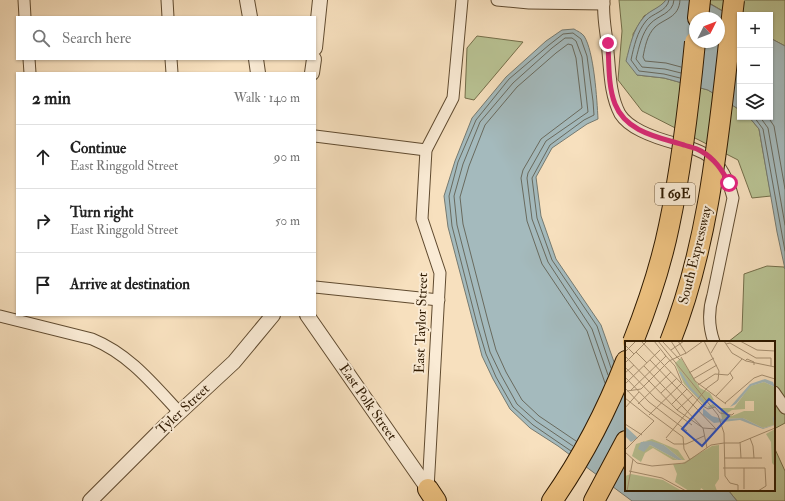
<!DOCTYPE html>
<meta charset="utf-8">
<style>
:root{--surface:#fff;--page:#f2f2f2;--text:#222;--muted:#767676;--line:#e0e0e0}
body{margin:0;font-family:"IM FELL Double Pica",serif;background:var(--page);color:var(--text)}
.controls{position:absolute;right:12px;top:12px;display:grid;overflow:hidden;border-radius:0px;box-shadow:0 1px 3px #0004}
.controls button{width:36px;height:36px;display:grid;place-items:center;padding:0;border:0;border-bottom:1px solid var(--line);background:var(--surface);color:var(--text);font:20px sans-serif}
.compass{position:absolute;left:689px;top:12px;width:36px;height:36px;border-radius:50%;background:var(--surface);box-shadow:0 1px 3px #0004;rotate:48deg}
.stop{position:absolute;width:12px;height:12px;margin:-9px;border:3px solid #db2777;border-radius:50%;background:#fff}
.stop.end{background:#db2777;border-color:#fff;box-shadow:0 1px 4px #0008}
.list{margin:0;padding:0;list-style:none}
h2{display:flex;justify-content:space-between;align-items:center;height:52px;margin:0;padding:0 16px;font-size:17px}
h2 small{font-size:13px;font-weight:400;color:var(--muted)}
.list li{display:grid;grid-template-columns:26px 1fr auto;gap:12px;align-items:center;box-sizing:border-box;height:64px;padding:0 16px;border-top:1px solid var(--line)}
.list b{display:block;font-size:15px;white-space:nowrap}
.list p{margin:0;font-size:13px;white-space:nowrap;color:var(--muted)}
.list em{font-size:13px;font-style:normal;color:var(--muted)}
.icon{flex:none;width:22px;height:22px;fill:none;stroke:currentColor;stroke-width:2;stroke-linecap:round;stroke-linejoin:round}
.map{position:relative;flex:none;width:785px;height:501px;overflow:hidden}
.search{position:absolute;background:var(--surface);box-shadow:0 1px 3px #0004;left:16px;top:16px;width:300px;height:44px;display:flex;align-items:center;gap:10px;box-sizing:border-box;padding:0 14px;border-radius:0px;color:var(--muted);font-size:15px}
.panel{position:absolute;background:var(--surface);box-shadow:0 1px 3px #0004;left:16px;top:72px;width:300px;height:244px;border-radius:0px}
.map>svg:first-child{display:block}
.green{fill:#b9c394;stroke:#746e4a}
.water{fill:#a4babd;stroke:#757a71;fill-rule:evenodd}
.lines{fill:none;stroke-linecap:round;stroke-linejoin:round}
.shore{stroke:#696a5e;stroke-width:1}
.minor-casing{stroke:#604b30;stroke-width:13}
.tertiary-casing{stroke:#604b30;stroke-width:16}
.motorway-casing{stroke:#2e1900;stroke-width:22}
.minor{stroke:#faebd5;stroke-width:11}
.tertiary{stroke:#faebd5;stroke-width:14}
.motorway{stroke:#ecc07f;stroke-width:20}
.motorway-bridge-casing{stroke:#2e1900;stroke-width:22;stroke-linecap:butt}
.motorway-bridge{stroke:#ecc07f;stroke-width:20}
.route{stroke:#db2777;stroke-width:5}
.labels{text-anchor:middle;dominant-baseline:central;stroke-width:4;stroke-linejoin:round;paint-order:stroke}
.shield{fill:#faebd5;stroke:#6b5840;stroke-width:1}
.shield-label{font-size:13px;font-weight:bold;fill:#2e1900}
.street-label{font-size:14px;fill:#2e1900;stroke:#faebd5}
.inset-river{fill:none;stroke:#a4babd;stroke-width:2}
.inset-road{fill:none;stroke:#a79072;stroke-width:1}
.view{fill:#1d4ed8;fill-opacity:0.15;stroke:#1d4ed8;stroke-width:2}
.inset-edge{fill:none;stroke:#2e1900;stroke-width:2}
</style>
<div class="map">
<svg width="785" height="501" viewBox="0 0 785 501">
<rect width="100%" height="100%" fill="#f7e0be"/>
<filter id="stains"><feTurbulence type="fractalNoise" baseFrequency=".005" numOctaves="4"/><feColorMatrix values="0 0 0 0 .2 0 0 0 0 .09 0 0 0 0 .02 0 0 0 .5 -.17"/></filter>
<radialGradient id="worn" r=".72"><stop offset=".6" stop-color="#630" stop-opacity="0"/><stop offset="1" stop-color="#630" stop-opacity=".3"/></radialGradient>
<g class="green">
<path d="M619,0H666L661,6L644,16L633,34L637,75L664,78L708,90L740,110V117H749L759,129L771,196L752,198L738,160L642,111L618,80L622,31Z"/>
<path d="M704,0H785V46L770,38V15H740V21Z"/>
<path d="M477,36L523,42L474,100L465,98L467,48Z"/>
<path d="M767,266L784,267L785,269V423L774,429V342H728L742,331L744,274Z"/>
<path d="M774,447L785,471V501H737L728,490H774Z"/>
</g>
<g class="water">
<path d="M666,0H703L740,21V110L708,90L664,78L637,75L626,61C630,46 633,29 644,17C650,10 660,8 666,0ZM695,18H719V42H695Z"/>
<path d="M574,29C577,31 582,33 584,36C594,51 597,100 598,119L587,124L552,148L536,177L541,216L556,259L601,325L626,396V490H728L737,501H632L558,446L530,428L510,409L493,379L482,356L448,227L444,196L455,161L472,118L506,77L546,41L562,30Z"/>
<path d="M770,38L785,46V269L777,232L759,129L749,117H770Z"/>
</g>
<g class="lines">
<g class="shore">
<path d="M669,0C667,12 652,13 646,21C637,32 634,46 631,60L639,71L664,74L680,78"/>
<path d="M674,0C673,14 658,15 650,24C642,33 639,47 636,59L642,67L665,69L681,73"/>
<path d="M680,0C679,18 665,18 655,27C647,35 645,47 643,57L645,61L666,63L681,67"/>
<path d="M754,117L763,129L785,251"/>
<path d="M760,117L768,128L785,225"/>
<path d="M768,117L774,126L785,189"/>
<path d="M576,441L539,416L522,400L506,372L496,350L488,321L463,224L460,197L469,166L485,125L517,87L556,53L568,44L572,45L576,58L582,108L541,139L523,170L521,178L527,221L542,264L587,331L605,383"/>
<path d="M573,446L536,421L517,404L501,375L490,352L482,322L457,225L454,196L463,164L480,122L513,83L552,48L565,38H572L576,41L582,57L588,112L546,141L528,173L527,178L532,219L548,262L592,329L608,375"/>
<path d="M571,451L533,425L513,407L496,377L486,354L477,324L452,226L449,196L458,162L476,120L509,79L549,45L563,34L573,33L581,39L587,56L593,101L594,115L584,120L550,145L532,178L537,218L552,260L597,326L611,368"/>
</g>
<g class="minor-casing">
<g id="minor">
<path d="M24,0L25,17"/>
<path d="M167,0L168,17"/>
<path d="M497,0L529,3L604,4"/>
<path d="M604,0C602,17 607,35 608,52C610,72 610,95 620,114C625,122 633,127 641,131C684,153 718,138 733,198L713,295C708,311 708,325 714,342"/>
<path d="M29,59L30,73"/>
<path d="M171,59L172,73"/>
<path d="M315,136L426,150"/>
<path d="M315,287L439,300"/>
<path d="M0,316L92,339C129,354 153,384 179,412"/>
<path d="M774,392L785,408"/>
<path d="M428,489L440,273L422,219L426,150L453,98L462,0"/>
</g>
</g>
<g class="tertiary-casing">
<g id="tertiary">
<path d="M247,0L250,17"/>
<path d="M315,48L320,0"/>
<path d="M256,59L258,73"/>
<path d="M312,73L314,59"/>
<path d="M307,315L428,489"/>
<path d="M90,501L166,425L234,362L273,315"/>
</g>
</g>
<g class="motorway-casing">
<g id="motorway">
<path d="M698,18L700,0"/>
<path d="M428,489L436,501"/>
<path d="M552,501C582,458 607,410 626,361"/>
<path d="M594,501L626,441"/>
</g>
</g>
<use href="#minor" class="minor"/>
<use href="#tertiary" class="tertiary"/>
<use href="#motorway" class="motorway"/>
<g class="motorway-bridge-casing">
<g id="motorway-bridge">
<path d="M633,342C648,304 661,265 669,226C682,165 689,104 695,42"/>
<path d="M670,342C713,234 720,115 734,0"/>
</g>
</g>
<use href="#motorway-bridge" class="motorway-bridge"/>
</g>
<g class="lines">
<path class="route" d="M608,43C609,63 608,86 615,104C626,132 658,137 684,145C690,147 696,148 701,151C715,159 722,170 729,183"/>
</g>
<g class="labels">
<rect class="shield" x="655" y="183" width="40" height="22" rx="3"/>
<g class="shield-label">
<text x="675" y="194">I 69E</text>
</g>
<g class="street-label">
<text transform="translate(695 255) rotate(-76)">South Expressway</text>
<text transform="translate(421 323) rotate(-88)">East Taylor Street</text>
<text transform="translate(368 402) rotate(55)">East Polk Street</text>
<text transform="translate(183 409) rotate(-43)">Tyler Street</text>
</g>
</g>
<g transform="translate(625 341)">
<rect width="150" height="150" fill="#f7e0be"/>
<path d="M56,17L75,47L85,52L89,59L80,61L82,66L88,63L91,66L84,67L78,63L59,43L50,22ZM139,41L150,46L149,84L138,87L118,77L97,78L95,67H109L125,45ZM120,60H129V70H119L107,75L101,73L107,69L120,68ZM150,88V125L147,122L146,101L141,93ZM27,98L53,109L60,119H48L28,107L20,112L16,121L7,115L11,103ZM18,100L39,104L57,119H53L25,104L20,108ZM94,104V138L90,144L92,150H80L76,147L75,150H64L50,141L52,133L48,123H56L87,105ZM6,133L38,139L57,150H0V135Z" fill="#b9c394" fill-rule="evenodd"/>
<path d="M140,38L148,41L150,46L139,41L126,45L111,63L105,66L125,43ZM78,67L87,75L97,78L118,77L138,87L149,84L148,77L150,73V84L138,88L115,79L89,82L78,74ZM0,85L13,97L6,101L0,95ZM16,101L26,100L39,104L57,119H53L25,104L19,111L13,108Z" fill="#a4babd"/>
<path class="inset-river" d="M55,31L65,47L79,61"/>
<path class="inset-road" d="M16,0L78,65L83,68L90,66L95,72L107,74L109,72M29,0L41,15M33,0L93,74L99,92L100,135L105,142L113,144V150M37,0L55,19M46,0L55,14M53,0L61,12M99,0L107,12L121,20L150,26M115,0L132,9L150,10M101,3L105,2L131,17H146V25M0,4L9,13M46,9L59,0M0,11L11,0M11,11L22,22M86,12L93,0M39,13L50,25M60,13L78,0M0,15L52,69L78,87M56,16L70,40L101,63M25,19L91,88M120,20L122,18L129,21V24M0,22L22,0M19,25L78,87L91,88M0,26L31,58L67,84M0,32L9,24M64,32L89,17M0,36L24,61L62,90M68,38L92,24M0,43L35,9M73,44L90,33L103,34L117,18M0,47L20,68L58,96L59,108L65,119M2,50L16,48L44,20L61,12M5,50L41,15M36,52L52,37M91,55L108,37L105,32M0,57L29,80L0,109M100,62L129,37L137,34L150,38M13,63L46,31M47,63L62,48M0,67L14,51M52,69L68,54M24,74L57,42L50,25M68,75L78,65M0,83L17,94M78,87L82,107M41,97L82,47L93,39L94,30L79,0M125,97L128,105L129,117M41,98L49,103H61L79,95M115,101L116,117M99,102H114L150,87M0,111L12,122L27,125L60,122L86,104L99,102M99,117H137M98,127H140L141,145L133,150M4,130L37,137L61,150M119,148V127M2,150L8,118"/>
<path class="view" d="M84,58L104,75L77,105L57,88Z"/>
<rect width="150" height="150" class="inset-edge"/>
</g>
<rect width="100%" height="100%" filter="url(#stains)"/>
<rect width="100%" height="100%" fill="url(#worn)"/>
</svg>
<div class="controls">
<button>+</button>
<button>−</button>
<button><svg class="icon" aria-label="layers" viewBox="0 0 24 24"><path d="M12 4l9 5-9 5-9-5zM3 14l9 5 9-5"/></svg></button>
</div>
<svg class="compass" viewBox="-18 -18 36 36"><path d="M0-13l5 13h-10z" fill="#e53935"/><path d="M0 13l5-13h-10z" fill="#767676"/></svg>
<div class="stop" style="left:729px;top:183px"></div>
<div class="stop end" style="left:608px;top:43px"></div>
<div class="search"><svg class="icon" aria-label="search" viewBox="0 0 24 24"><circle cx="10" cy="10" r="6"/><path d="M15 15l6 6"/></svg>Search here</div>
<section class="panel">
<h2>2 min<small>Walk · 140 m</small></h2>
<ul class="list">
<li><svg class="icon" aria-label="ahead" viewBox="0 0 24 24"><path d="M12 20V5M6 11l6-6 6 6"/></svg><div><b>Continue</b><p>East Ringgold Street</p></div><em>90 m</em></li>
<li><svg class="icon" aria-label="right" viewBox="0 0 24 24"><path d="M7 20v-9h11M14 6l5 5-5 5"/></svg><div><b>Turn right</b><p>East Ringgold Street</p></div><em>50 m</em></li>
<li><svg class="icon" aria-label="arrive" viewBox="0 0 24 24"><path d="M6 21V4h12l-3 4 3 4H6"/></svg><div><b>Arrive at destination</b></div></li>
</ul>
</section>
</div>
